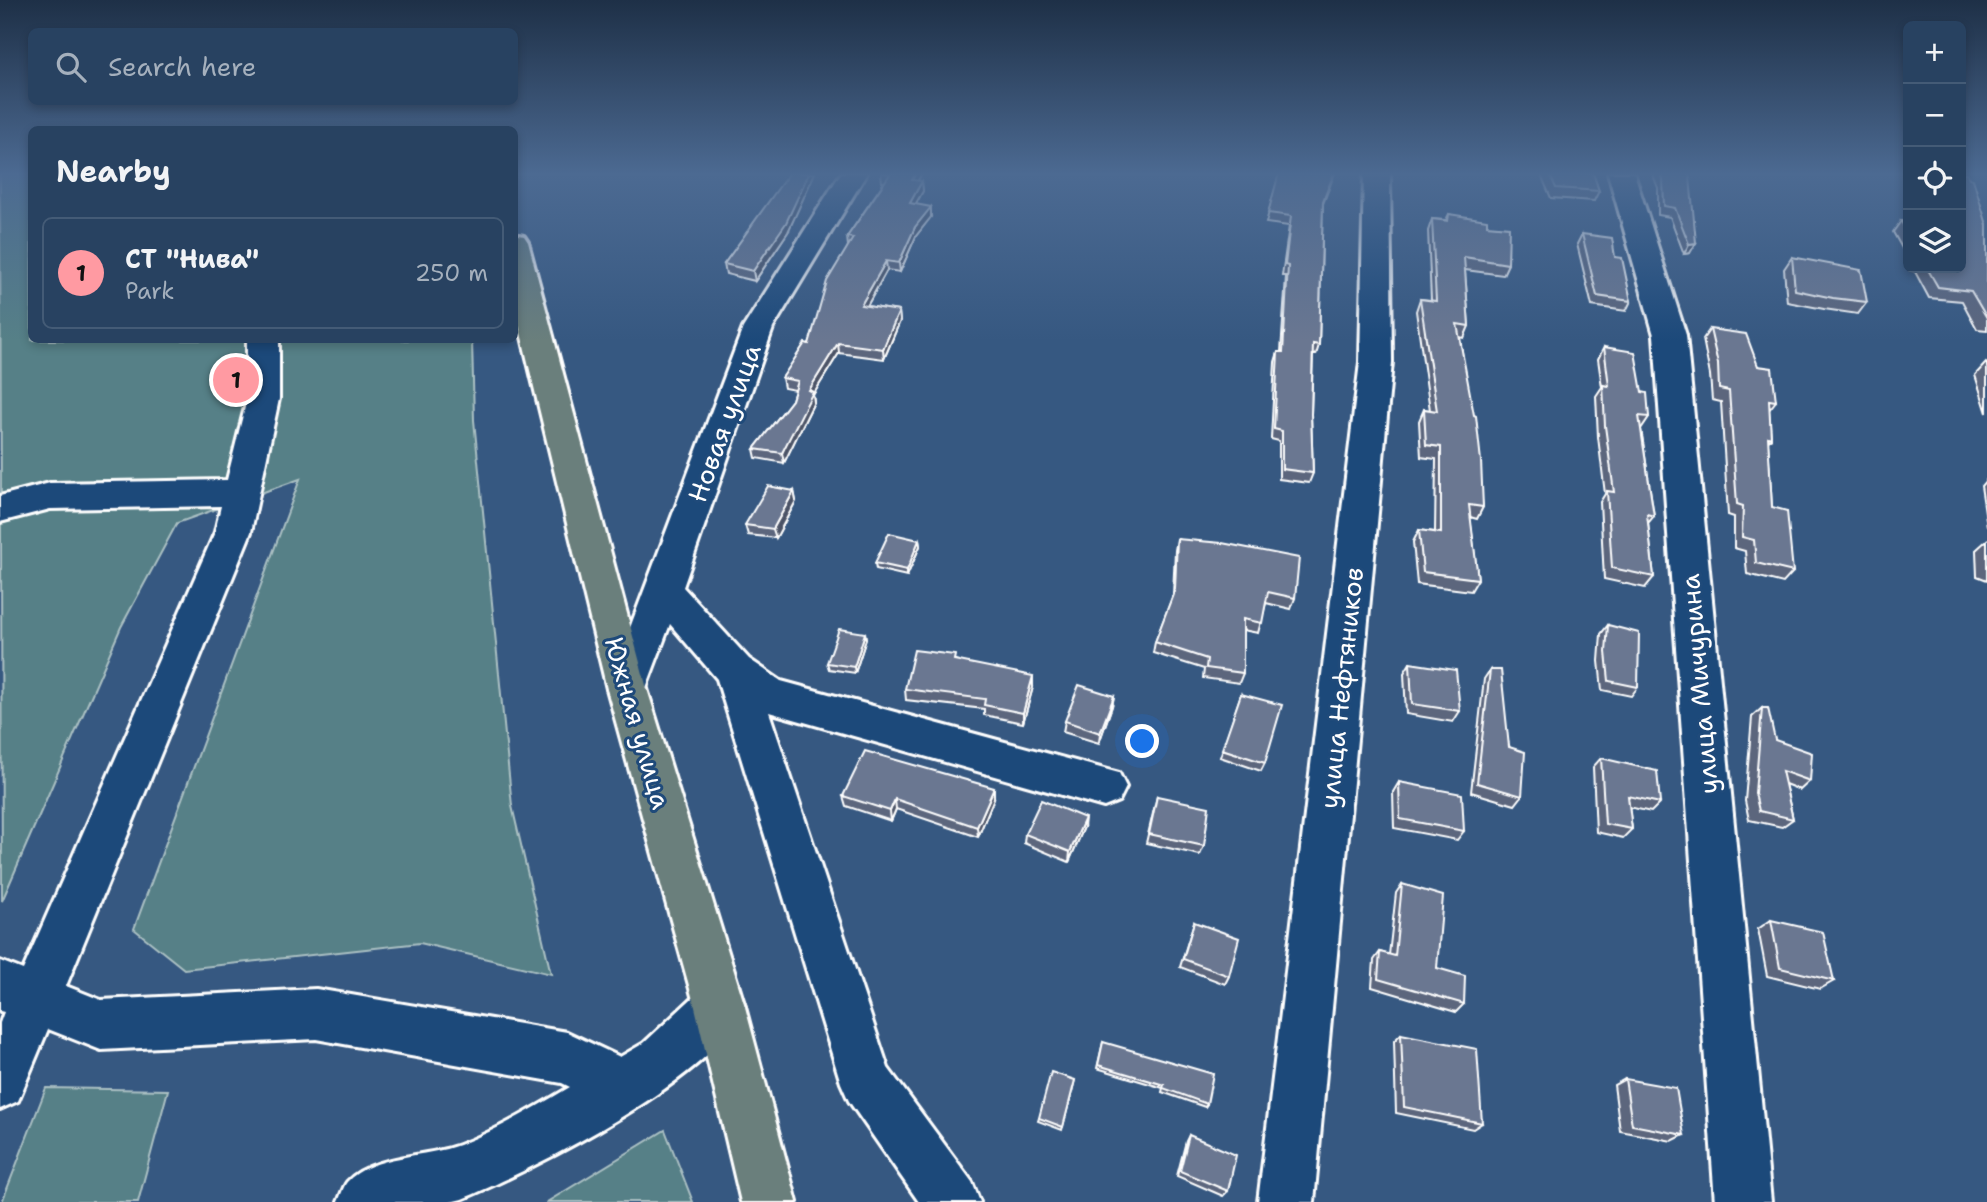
<!DOCTYPE html>
<meta charset="utf-8">
<style>
:root{--surface:#284261;--page:#344d6a;--text:#f1f3f6;--muted:#a5b0bd;--line:#445b76;--accent:#ff9aa2}
body{margin:0;font-family:"Shantell Sans",sans-serif;background:var(--page);color:var(--text)}
.controls{position:absolute;right:21px;top:21px;display:grid;overflow:hidden;border-radius:10px;box-shadow:0 4px 10px #0003}
.controls button{width:63px;height:63px;display:grid;place-items:center;padding:0;border:0;border-bottom:2px solid var(--line);background:var(--surface);color:var(--text);font:35px sans-serif}
.you{position:absolute;left:1143px;top:742px;width:24px;height:24px;margin:-18px;border:5px solid #fff;border-radius:50%;background:#1a73e8;box-shadow:0 0 0 10px #1a73e833}
.badge{display:grid;place-items:center;width:46px;height:46px;border-radius:50%;background:var(--accent);color:#111;font-size:23px;font-weight:700}
.pin{position:absolute;translate:-50% -50%;border:4px solid #fff;box-shadow:0 2px 7px #0006}
.list{margin:0;padding:0;list-style:none}
h2{display:flex;justify-content:space-between;align-items:center;height:91px;margin:0;padding:0 28px;font-size:30px}
h2 small{font-size:23px;font-weight:400;color:var(--muted)}
.list li{display:grid;grid-template-columns:46px 1fr auto;gap:21px;align-items:center;box-sizing:border-box;height:112px;margin:0 14px 14px;padding:0 14px;border:2px solid var(--line);border-radius:10px}
.list b{display:block;font-size:26px;white-space:nowrap}
.list p{margin:0;font-size:23px;white-space:nowrap;color:var(--muted)}
.list em{font-size:23px;font-style:normal;color:var(--muted)}
.icon{flex:none;width:38px;height:38px;fill:none;stroke:currentColor;stroke-width:2;stroke-linecap:round;stroke-linejoin:round}
.map{position:relative;flex:none;width:1987px;height:1202px;overflow:hidden}
.search{position:absolute;background:var(--surface);box-shadow:0 4px 10px #0003;left:28px;top:28px;width:490px;height:77px;display:flex;align-items:center;gap:18px;box-sizing:border-box;padding:0 24px;border-radius:10px;color:var(--muted);font-size:26px}
.panel{position:absolute;background:var(--surface);box-shadow:0 4px 10px #0003;left:28px;top:126px;width:490px;height:217px;border-radius:10px}
.map>svg:first-child{display:block}
.green{fill:#578087;stroke:#abc0c3;stroke-width:2}
.lines{fill:none;stroke-linecap:round;stroke-linejoin:round}
.minor-casing{stroke:#fff;stroke-width:6}
.highway-casing{stroke:#fff;stroke-width:6}
.minor{fill:#1f4a7a;fill-rule:evenodd}
.highway{fill:#6a7f7c;fill-rule:evenodd}
.wall{fill:#5c667d;stroke:#fff;stroke-width:2}
.shaded-wall{fill:#4b5366;stroke:#fff;stroke-width:2}
.building{fill:#6b7791;stroke:#fff;stroke-width:2}
.labels{text-anchor:middle;dominant-baseline:central;stroke-width:6;stroke-linejoin:round;paint-order:stroke}
.street-label{font-size:26px;fill:#fff;stroke:#1f4a7a}
</style>
<div class="map">
<svg width="1987" height="1202" viewBox="0 0 1987 1202">
<rect width="100%" height="100%" fill="#365881"/>
<filter id="ink" filterUnits="userSpaceOnUse"><feTurbulence type="fractalNoise" baseFrequency=".0143" numOctaves="2"/><feDisplacementMap in="SourceGraphic" scale="14" xChannelSelector="R" yChannelSelector="G"/><feConvolveMatrix kernelMatrix="1 2 1 2 8 2 1 2 1" color-interpolation-filters="sRGB"/></filter>
<g filter="url(#ink)">
<g class="green">
<path d="M0,173H31L32,340H472L474,420L512,806L551,974L420,943L184,969L134,929L300,479L177,523L121,627L2,901Z"/>
<path d="M46,1088L168,1090L138,1202H2Z"/>
<path d="M665,1130L693,1202H547Z"/>
</g>
<g class="lines">
<g class="minor-casing">
<g id="minor">
<path d="M841,173H867L773,328L683,587L749,659L781,681L1119,773L1126,787L1119,801L1104,807L769,712L888,1068L972,1182L980,1202H919L849,1101L841,1083L717,679L670,624L641,701L627,706L613,701L607,689L743,328Z"/>
<path d="M1364,173H1390L1392,362L1314,1202H1258L1360,362Z"/>
<path d="M1608,173H1634L1686,335L1771,1202H1715L1654,335Z"/>
<path d="M247,340H279V399L251,532L66,986L101,1000L316,989L567,1032L620,1057L644,1043L702,989L720,982L738,989L745,1007C715,1078 534,1169 462,1199L450,1202H338C341,1196 343,1187 347,1182C371,1155 428,1157 459,1145C498,1130 534,1108 570,1087L562,1083L316,1039L101,1050L48,1029L18,1101L0,1109V1023L4,1012L0,1011V961L23,970L215,532L221,506L50,509L0,522V496L50,483L227,480L247,399Z"/>
</g>
</g>
<g class="highway-casing">
<path id="highway" d="M514,234L524,236L528,242L647,689L745,1007L797,1202H741L695,1007L607,689L514,304Z"/>
</g>
<use href="#minor" class="minor"/>
<use href="#highway" class="highway"/>
</g>
<g class="wall">
<path d="M881,173H922L918,181H922L923,191L916,204L931,217L916,236L900,272L887,270L867,306L899,311L900,321L884,359L839,353L813,395L814,402L784,463L756,458L754,449L792,400L795,390L784,388L782,378L809,344L848,246L847,237L884,182H882Z"/>
<path d="M1279,173H1335L1323,204L1319,345L1316,355H1313L1311,414L1313,473L1309,483L1279,479V441L1271,439L1275,362L1278,352H1281L1286,276H1282L1289,226L1266,223Z"/>
<path d="M1540,173H1593L1599,191L1594,201L1551,198Z"/>
<path d="M1652,173H1688L1690,253L1684,254L1670,217L1658,215V188Z"/>
<path d="M1908,189V259L1893,232L1901,221L1906,222V192Z"/>
<path d="M1449,214L1487,225L1508,264L1503,275L1465,270L1469,326L1464,338L1460,337L1483,507L1477,519L1470,517L1478,579L1471,591L1417,584L1413,542L1419,530L1435,532L1436,459L1421,457L1419,421L1424,409L1430,410L1416,311L1420,299L1431,300L1428,231L1432,219L1446,220Z"/>
<path d="M1987,225V330L1977,329L1962,301L1929,298L1913,268H1961Z"/>
<path d="M788,232L755,281L726,274L724,264Z"/>
<path d="M1582,234L1615,257L1631,301L1626,311L1592,306L1577,244Z"/>
<path d="M1792,257L1867,302L1858,314L1824,309L1787,302L1784,269Z"/>
<path d="M1710,329L1758,366L1776,401L1769,410L1771,438L1768,442L1772,507L1793,572L1783,583L1747,574L1745,551L1734,548V517L1728,515L1721,402L1712,400L1710,375L1703,339Z"/>
<path d="M1604,347L1642,392L1649,417L1641,429L1654,516L1648,523L1654,577L1645,588L1604,579L1600,502L1605,494L1598,437L1596,396L1602,387L1598,359Z"/>
<path d="M1986,363L1987,364V413L1975,375Z"/>
<path d="M1987,479V526L1981,486Z"/>
<path d="M794,491L796,501L776,538L748,535L745,525Z"/>
<path d="M1177,539L1295,598L1291,609L1266,603L1258,633L1243,630V673L1239,683L1203,678L1204,669L1153,653L1155,642L1173,595L1175,550Z"/>
<path d="M919,540L920,546L907,576L876,569L875,563Z"/>
<path d="M1987,540V580L1977,576L1976,550Z"/>
<path d="M1608,625L1638,687L1631,696L1602,690L1599,661L1601,634Z"/>
<path d="M865,633L866,639L855,673L829,669L827,663Z"/>
<path d="M955,660L1033,687L1023,723L984,715V709L906,700L905,689Z"/>
<path d="M1410,663L1460,711L1453,722L1406,714L1404,673Z"/>
<path d="M1490,670L1522,796L1515,805L1471,792L1484,679Z"/>
<path d="M1241,694L1265,763L1261,771L1220,757Z"/>
<path d="M1114,696L1112,706L1099,743L1063,732L1065,721Z"/>
<path d="M1762,708L1775,740L1810,781L1800,790L1785,784L1793,819L1782,827L1749,820L1745,801L1752,717Z"/>
<path d="M1601,758L1660,803L1651,812L1629,807L1632,829L1623,838L1596,832L1593,767Z"/>
<path d="M1399,782L1464,831L1457,840L1394,828L1393,792Z"/>
<path d="M843,796L994,798L978,837L896,809L891,821L846,806Z"/>
<path d="M1157,796L1204,846L1200,855L1146,843Z"/>
<path d="M1084,827L1069,862L1024,843L1025,834Z"/>
<path d="M1402,884L1437,968L1464,1004L1456,1012L1372,987L1374,960L1380,952L1389,955L1396,893Z"/>
<path d="M1771,920L1834,981L1820,989L1767,976L1758,929Z"/>
<path d="M1194,922L1229,976L1225,984L1180,967Z"/>
<path d="M1401,1034L1482,1123L1473,1129L1396,1113L1394,1041Z"/>
<path d="M1103,1042L1207,1104L1205,1107L1162,1092L1163,1088L1097,1068Z"/>
<path d="M1625,1079L1684,1135L1672,1141L1620,1131L1614,1085Z"/>
<path d="M1075,1080L1062,1130L1038,1121L1039,1118Z"/>
<path d="M1189,1135L1228,1191L1223,1196L1177,1176L1186,1141Z"/>
</g>
<g class="shaded-wall">
<path d="M809,173H815L788,232L755,281L753,271Z"/>
<path d="M916,173H922L913,189L912,180Z"/>
<path d="M922,181L923,191L911,212L910,203Z"/>
<path d="M931,207V217L916,236L900,272L899,263L915,227Z"/>
<path d="M1696,243L1690,253L1684,254L1689,244Z"/>
<path d="M886,261L887,270L862,315L861,305Z"/>
<path d="M899,311L900,321L884,359L883,349Z"/>
<path d="M838,343L839,353L813,395L814,402L784,463L782,453L809,390Z"/>
<path d="M794,491L796,501L776,538L773,529Z"/>
<path d="M919,540L920,546L907,576V570Z"/>
<path d="M865,633L866,639L855,673L854,667Z"/>
<path d="M1033,676V687L1023,723V713Z"/>
<path d="M1114,696L1112,706L1099,743L1100,733Z"/>
<path d="M994,788V798L978,837L977,827Z"/>
<path d="M895,799L896,809L891,821L890,811Z"/>
<path d="M1085,818L1084,827L1069,862L1070,852Z"/>
</g>
<g class="building">
<path d="M789,173H809L786,223L753,271L724,264Z"/>
<path d="M886,173H916L912,180L922,181L910,203L931,207L915,227L899,263L886,261L861,305L899,311L883,349L838,343L809,390L813,392L782,453L754,449L792,400L798,381L782,378L805,343L809,344L827,281L853,238L847,237L890,174Z"/>
<path d="M1279,173H1334L1323,201L1319,345L1313,344L1311,414L1313,473L1282,469V431L1274,429L1278,352H1283L1288,266L1285,265L1291,216L1268,213Z"/>
<path d="M1549,173H1593L1599,191L1556,188Z"/>
<path d="M1661,173H1688L1690,177L1696,243L1689,244L1675,208L1664,206L1663,179Z"/>
<path d="M1961,173H1967L1969,178L1973,179L1987,225V318L1971,291L1938,287L1927,268H1961Z"/>
<path d="M1449,214L1487,220V225L1509,227L1508,264L1464,257L1469,326L1457,324L1474,415L1476,416L1481,461L1483,507L1469,505L1478,579L1423,572L1419,530L1441,533V447L1426,445L1424,409L1437,411L1420,299L1436,301L1432,219L1448,221Z"/>
<path d="M1901,221L1908,222V234Z"/>
<path d="M1582,234L1612,238L1615,257L1622,258L1631,301L1597,296Z"/>
<path d="M1792,257L1861,270L1867,302L1833,298L1795,290Z"/>
<path d="M1710,329L1746,334L1758,366L1772,368L1776,401L1769,400L1771,438L1768,437L1772,507L1787,511L1793,572L1756,563L1754,540L1742,537L1743,506L1737,504L1729,391L1719,389L1718,364Z"/>
<path d="M1604,347L1635,352L1642,392L1647,393L1649,417L1639,416L1654,516L1647,514L1654,577L1612,568L1607,491L1614,492L1605,426L1603,385L1609,386Z"/>
<path d="M768,486L794,491L773,529L745,525Z"/>
<path d="M889,533L919,540L907,570L875,563Z"/>
<path d="M1177,539L1222,543L1299,558L1295,598L1268,592L1262,623L1243,619V673L1206,668L1207,659L1155,642L1175,589Z"/>
<path d="M1608,625L1639,633L1638,687L1609,681L1606,652Z"/>
<path d="M839,629L865,633L854,667L827,663Z"/>
<path d="M914,650L955,655L954,660L1033,676L1023,713L984,705L985,699L905,689Z"/>
<path d="M1410,663L1456,670L1460,711L1412,704Z"/>
<path d="M1490,670H1501L1509,747L1525,752L1522,796L1477,783Z"/>
<path d="M1079,685L1114,696L1100,733L1065,721Z"/>
<path d="M1241,694L1282,705L1265,763L1222,749Z"/>
<path d="M1762,708H1768L1775,740L1812,753L1810,781L1782,771L1793,819L1759,811L1755,793Z"/>
<path d="M865,751L994,788L977,827L895,799L890,811L843,796Z"/>
<path d="M1601,758L1657,771L1660,803L1628,796L1632,829L1605,824Z"/>
<path d="M1399,782L1462,794L1464,831L1400,819Z"/>
<path d="M1157,796L1209,807L1204,846L1149,834Z"/>
<path d="M1041,800L1085,818L1070,852L1025,834Z"/>
<path d="M1402,884L1443,896L1437,968L1465,976L1464,1004L1378,979L1380,952L1395,956Z"/>
<path d="M1771,920L1823,932L1834,981L1780,968Z"/>
<path d="M1194,922L1239,938L1229,976L1183,959Z"/>
<path d="M1401,1034L1477,1049L1482,1123L1404,1107Z"/>
<path d="M1103,1042L1213,1074L1207,1104L1163,1088L1164,1085L1098,1065Z"/>
<path d="M1051,1072L1075,1080L1063,1127L1039,1118Z"/>
<path d="M1625,1079L1676,1088L1684,1135L1632,1125Z"/>
<path d="M1189,1135L1236,1155L1228,1191L1180,1171Z"/>
</g>
</g>
<linearGradient id="sky" x2="0" y2="1"><stop stop-color="#1e3047"/><stop offset="0.51" stop-color="#4c6a92"/><stop offset="1" stop-color="#4c6a92" stop-opacity="0"/></linearGradient>
<rect width="1987" height="341" fill="url(#sky)"/>
<g class="labels">
<g class="street-label">
<text transform="translate(724 423) rotate(-70)">Новая улица</text>
<text transform="translate(1699 684) rotate(-95)">улица Мичурина</text>
<text transform="translate(1341 688) rotate(-84)">улица Нефтяников</text>
<text transform="translate(638 723) rotate(74)">Южная улица</text>
</g>
</g>
</svg>
<div class="controls">
<button>+</button>
<button>−</button>
<button><svg class="icon" aria-label="locate" viewBox="0 0 24 24"><circle cx="12" cy="12" r="6"/><path d="M12 2v4M12 18v4M2 12h4M18 12h4"/></svg></button>
<button><svg class="icon" aria-label="layers" viewBox="0 0 24 24"><path d="M12 4l9 5-9 5-9-5zM3 14l9 5 9-5"/></svg></button>
</div>
<div class="you"></div>
<div class="pin badge" style="left:236px;top:380px">1</div>
<div class="search"><svg class="icon" aria-label="search" viewBox="0 0 24 24"><circle cx="10" cy="10" r="6"/><path d="M15 15l6 6"/></svg>Search here</div>
<section class="panel">
<h2>Nearby<small></small></h2>
<ul class="list">
<li><span class="badge">1</span><div><b>СТ &quot;Нива&quot;</b><p>Park</p></div><em>250 m</em></li>
</ul>
</section>
</div>
